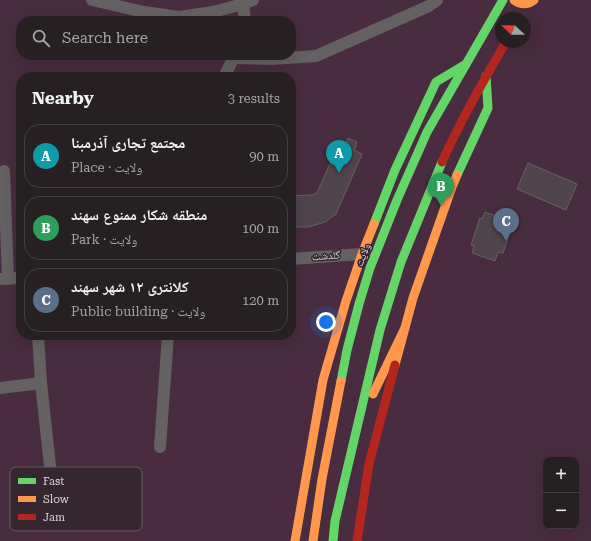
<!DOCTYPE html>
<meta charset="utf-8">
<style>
:root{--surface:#262023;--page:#2e282b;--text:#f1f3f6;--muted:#a4a3a6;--line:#423e41;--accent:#8c9099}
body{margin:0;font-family:"Roboto Serif","Noto Naskh Arabic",serif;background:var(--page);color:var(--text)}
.controls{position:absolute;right:12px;bottom:12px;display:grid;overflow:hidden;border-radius:8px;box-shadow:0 4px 16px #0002}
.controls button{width:36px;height:36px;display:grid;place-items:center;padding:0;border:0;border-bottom:1px solid var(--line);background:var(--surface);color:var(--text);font:20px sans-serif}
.compass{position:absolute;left:495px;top:12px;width:36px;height:36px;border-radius:50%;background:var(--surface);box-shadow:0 4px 16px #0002;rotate:292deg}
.you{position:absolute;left:326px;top:322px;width:14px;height:14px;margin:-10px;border:3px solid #fff;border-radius:50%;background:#1a73e8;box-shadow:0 0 0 6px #1a73e833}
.badge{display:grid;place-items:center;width:26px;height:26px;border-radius:50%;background:var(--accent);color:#fff;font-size:13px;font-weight:700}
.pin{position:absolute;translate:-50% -33px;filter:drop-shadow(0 1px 2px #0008)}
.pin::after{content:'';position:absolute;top:21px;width:14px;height:12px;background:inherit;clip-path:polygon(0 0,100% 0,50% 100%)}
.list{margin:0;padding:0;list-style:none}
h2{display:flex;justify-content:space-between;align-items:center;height:52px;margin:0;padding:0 16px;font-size:17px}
h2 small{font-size:13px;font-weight:400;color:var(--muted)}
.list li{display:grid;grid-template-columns:26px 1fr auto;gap:12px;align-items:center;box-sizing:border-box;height:64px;margin:0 8px 8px;padding:0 8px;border:1px solid var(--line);border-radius:16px}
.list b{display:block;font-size:15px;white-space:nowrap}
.list p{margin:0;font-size:13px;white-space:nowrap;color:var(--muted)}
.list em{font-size:13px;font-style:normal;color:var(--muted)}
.icon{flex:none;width:22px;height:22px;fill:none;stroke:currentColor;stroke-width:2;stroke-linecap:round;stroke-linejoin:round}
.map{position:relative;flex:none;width:591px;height:541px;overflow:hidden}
.search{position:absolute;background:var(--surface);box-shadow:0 4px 16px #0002;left:16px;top:16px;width:280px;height:44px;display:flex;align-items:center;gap:10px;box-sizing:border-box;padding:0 14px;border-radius:16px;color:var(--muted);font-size:15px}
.panel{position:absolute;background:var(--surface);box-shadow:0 4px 16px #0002;left:16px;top:72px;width:280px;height:268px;border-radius:16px}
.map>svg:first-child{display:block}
.green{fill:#492c3f;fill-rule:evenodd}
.building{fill:#50444c;stroke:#665f63}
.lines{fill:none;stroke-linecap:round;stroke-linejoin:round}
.street{stroke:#656163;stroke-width:12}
.fast{stroke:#63d668;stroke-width:9}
.slow{stroke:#ff974d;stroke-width:9}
.jam{stroke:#b3261e;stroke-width:9}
.labels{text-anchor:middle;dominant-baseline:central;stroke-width:3;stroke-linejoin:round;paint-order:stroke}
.street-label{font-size:11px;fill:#dfd5db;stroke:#362630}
.key{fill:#362630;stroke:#695b63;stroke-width:1}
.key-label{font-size:11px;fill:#dfd5db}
</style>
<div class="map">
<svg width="591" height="541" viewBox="0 0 591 541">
<rect width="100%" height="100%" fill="#322a2f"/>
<path class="green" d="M0,0H591V541H0ZM501,18H525V42H501ZM21,21H291V55H21ZM21,77H291V335H21ZM546,460H576V526H546Z"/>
<g class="building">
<path d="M348,138L357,142L354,150L362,154L336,214L325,222L308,227H291V196L312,195L317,193L339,143L345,146Z"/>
<path d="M528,163L577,184L566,210L517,189Z"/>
<path d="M485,212L508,220L505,227L511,229L503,253L498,252L495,261L472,253L474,246L471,245L480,218L482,219Z"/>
</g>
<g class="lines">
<g class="street">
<path d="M92,0L144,12L179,17L213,12L243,4L253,0"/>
<path d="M243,4L245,21"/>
<path d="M234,58L271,59L316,56L429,6L437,0"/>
<path d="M224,77L235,55"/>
<path d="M4,171L8,279"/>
<path d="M291,259L362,254"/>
<path d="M0,279L21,278"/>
<path d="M38,335L41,383L52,484"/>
<path d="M0,388L41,383"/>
<path d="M160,447L168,335"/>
</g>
<g class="fast">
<path d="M457,175L488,108L486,76"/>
<path d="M374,224L395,170L436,82L466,64"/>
<path d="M341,381L347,350L359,304L370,268L397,200L427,132L503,0"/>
<path d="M333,541L335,521L380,330L401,262L442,162"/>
</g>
<g class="slow">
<path d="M514,0C521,5 527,5 534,0"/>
<path d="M395,365L413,298L452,187L457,175"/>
<path d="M373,394L404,330"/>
<path d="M295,541L323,380L346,301L362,254L374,224"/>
<path d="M313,541L322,479L341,381"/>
</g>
<g class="jam">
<path d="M442,162C461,120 483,81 506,42"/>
<path d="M357,541L369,464L395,365"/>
</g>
</g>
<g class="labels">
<g class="street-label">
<text transform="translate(363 255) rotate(-69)">ولایت</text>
<text transform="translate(326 256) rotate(-4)">گلدشت</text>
</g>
</g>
<rect x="10" y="467" width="132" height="64" rx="6" class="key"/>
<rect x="18" y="478" width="18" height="6" fill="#63d668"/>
<rect x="18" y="496" width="18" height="6" fill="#ff974d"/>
<rect x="18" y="514" width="18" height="6" fill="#b3261e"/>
<g class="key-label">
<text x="43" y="485">Fast</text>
<text x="43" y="503">Slow</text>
<text x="43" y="521">Jam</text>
</g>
</svg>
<div class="controls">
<button>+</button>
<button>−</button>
</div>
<svg class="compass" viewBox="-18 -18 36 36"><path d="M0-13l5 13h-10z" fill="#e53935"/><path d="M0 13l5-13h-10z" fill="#a4a3a6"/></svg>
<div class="you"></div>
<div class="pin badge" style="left:339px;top:173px;background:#0f9aa8">A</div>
<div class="pin badge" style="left:441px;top:206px;background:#2e9e5b">B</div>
<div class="pin badge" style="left:506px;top:241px;background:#5c6f8a">C</div>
<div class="search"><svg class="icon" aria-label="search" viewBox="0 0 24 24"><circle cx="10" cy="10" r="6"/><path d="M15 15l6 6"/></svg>Search here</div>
<section class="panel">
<h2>Nearby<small>3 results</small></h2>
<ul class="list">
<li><span class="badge" style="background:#0f9aa8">A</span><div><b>مجتمع تجاری آذرمبنا</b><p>Place · ولایت</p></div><em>90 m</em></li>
<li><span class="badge" style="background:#2e9e5b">B</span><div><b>منطقه شکار ممنوع سهند</b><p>Park · ولایت</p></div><em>100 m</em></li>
<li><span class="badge" style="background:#5c6f8a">C</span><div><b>کلانتری ۱۲ شهر سهند</b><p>Public building · ولایت</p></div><em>120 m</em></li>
</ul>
</section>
</div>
